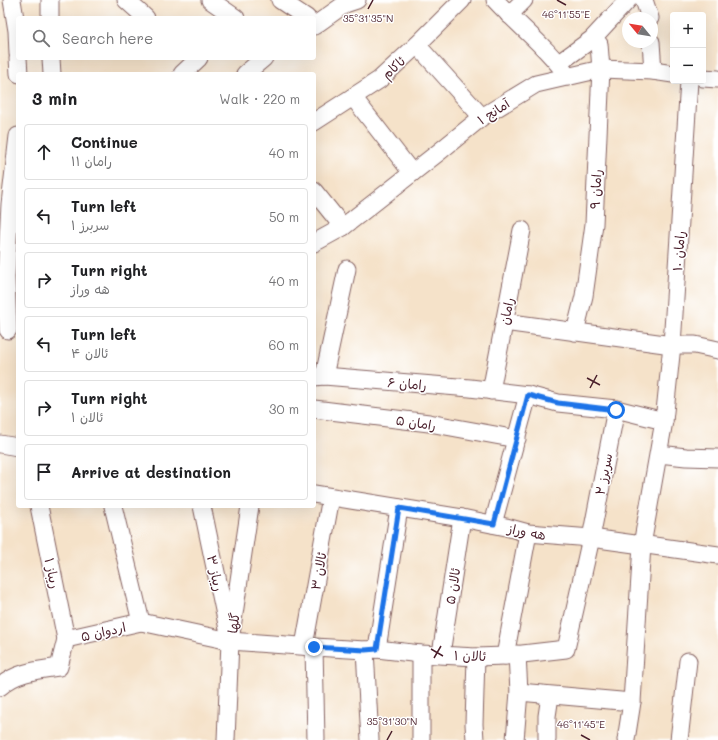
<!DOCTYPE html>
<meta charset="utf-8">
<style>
:root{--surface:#fff;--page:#f6f6f6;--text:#202124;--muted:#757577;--line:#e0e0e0}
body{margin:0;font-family:Mali,"Playpen Sans Arabic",sans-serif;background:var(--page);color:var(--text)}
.controls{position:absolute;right:12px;top:12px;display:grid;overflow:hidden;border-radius:4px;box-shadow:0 4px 16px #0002}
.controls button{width:36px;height:36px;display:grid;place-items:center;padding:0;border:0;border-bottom:1px solid var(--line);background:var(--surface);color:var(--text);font:20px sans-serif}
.compass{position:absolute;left:622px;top:12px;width:36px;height:36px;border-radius:50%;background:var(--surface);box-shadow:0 4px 16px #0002;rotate:300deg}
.stop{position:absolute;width:12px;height:12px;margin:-9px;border:3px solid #1a73e8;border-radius:50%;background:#fff}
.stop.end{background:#1a73e8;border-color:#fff;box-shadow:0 1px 4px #0008}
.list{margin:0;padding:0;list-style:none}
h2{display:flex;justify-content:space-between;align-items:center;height:52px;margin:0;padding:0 16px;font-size:17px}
h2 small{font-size:13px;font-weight:400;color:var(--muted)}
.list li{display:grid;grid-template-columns:26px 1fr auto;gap:12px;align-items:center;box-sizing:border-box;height:56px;margin:0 8px 8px;padding:0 8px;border:1px solid var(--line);border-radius:4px}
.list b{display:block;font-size:15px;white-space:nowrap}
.list p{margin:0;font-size:13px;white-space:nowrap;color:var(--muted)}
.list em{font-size:13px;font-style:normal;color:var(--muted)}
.icon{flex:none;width:22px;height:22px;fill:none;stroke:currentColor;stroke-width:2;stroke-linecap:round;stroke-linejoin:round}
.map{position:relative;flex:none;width:718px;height:740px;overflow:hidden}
.search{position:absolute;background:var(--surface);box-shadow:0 4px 16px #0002;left:16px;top:16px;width:300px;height:44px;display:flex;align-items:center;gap:10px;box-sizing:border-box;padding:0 14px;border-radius:4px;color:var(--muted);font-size:15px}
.panel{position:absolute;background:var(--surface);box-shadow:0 4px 16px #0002;left:16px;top:72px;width:300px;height:436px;border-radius:4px}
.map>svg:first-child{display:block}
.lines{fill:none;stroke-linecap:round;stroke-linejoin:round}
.minor-casing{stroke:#866362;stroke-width:19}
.minor{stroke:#fff;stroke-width:17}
.route{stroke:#1a73e8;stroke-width:5}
.ticks{fill:none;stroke:#4a1f2b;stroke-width:1.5}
.labels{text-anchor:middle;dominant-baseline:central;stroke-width:3;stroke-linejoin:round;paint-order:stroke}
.street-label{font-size:13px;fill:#4a1f2b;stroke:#fff}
.ticks-label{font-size:10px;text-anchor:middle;fill:#4a1f2b;stroke:#fff;stroke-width:3;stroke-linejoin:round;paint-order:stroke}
</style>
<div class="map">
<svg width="718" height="740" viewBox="0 0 718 740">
<rect width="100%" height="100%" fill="#fff"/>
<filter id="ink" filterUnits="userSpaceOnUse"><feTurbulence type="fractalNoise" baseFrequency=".025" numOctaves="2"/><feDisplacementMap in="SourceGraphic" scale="8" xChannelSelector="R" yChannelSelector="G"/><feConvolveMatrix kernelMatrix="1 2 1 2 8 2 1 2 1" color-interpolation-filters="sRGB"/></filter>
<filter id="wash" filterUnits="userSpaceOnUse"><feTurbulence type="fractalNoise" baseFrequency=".012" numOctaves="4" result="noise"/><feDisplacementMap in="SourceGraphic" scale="16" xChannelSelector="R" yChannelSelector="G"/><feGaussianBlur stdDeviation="0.9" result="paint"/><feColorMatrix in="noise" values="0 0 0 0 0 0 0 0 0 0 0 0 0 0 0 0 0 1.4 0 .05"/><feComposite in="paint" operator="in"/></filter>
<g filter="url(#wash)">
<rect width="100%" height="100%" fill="#f5e2c9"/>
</g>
<g filter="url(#ink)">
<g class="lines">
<g class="minor-casing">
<g id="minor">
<path d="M12,0L17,31L18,54"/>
<path d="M50,0V18"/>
<path d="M126,0L146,18"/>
<path d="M210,0L236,18"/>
<path d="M280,0L307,18"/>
<path d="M495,0C519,26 548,48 568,77"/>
<path d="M644,0L650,18"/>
<path d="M509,15L524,0"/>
<path d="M314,26L345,4L357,0"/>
<path d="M651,42L653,71"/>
<path d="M417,45L482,117"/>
<path d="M18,58L19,74"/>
<path d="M51,58L52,74"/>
<path d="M559,63L592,39L628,0"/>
<path d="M182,74L199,58"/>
<path d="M245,74L264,58"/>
<path d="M703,78L718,79"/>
<path d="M353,97L412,173"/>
<path d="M314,122L379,80L417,45L462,0"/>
<path d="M314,191L343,227"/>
<path d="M314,243L343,227L439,152L482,117L536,84L601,69L653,71L673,74"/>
<path d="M504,322L672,345H695L718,350"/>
<path d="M8,330L6,277L10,204L18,136"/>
<path d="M575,332L584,296L594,224L601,69L599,44"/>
<path d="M324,376L347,269"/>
<path d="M314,377L324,376L470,388L528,395L558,403L616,409L664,421"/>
<path d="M491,391L522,230"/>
<path d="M314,409L429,423L517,439"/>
<path d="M0,444L18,447"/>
<path d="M659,454L686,457L718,458"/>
<path d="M314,494L462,518L506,527L528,533L591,538L642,545H647L718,555"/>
<path d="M39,506L66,639"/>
<path d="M113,506L141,622"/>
<path d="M202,506L228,629"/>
<path d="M493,524L528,395"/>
<path d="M304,646L331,497"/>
<path d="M314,647L316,740"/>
<path d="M377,649L399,508"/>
<path d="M365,650L370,740"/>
<path d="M441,654L462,518"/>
<path d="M505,656L528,533"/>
<path d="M0,687C15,672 39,670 59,667L66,639L141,622L230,641L314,647L365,650L377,649L421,654L476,657L505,656L566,649L591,538L616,409"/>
<path d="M519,692L632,702"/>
<path d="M226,740L230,641L250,506"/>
<path d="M421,740V654"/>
<path d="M475,740L474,724L476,657"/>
<path d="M515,740L519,692L517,654"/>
<path d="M547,740V716L550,696"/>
<path d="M626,740L632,702L642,545L664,421L672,345L689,81"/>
<path d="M679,740L688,661"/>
</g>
</g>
<use href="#minor" class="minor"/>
</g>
</g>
<g class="lines" filter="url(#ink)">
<path class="route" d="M314,647L365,650L377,649L399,508L494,524L528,395L558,403L616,410"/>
</g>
<path class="ticks" d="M557,0L566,5M368,9L373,0M587,378L600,385M590,388L597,375M431,649L443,656M434,658L441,646M581,735L590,740M387,740L392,731"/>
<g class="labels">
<g class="street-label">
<text transform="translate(393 67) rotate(-42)">ئاکام</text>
<text transform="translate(493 111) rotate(-33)">آمانج ۱</text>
<text transform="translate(595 189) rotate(-87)">رامان ۹</text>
<text transform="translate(678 251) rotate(-86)">رامان ۱۰</text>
<text transform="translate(506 311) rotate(-79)">رامان</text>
<text transform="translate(407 383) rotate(4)">رامان ۶</text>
<text transform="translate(416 422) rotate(8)">رامان ۵</text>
<text transform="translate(603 474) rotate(-79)">سربرز ۲</text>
<text transform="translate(527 531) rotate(11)">هه وراز</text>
<text transform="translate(318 571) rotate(-80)">ئالان ۳</text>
<text transform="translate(53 573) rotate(78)">ریباز ۱</text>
<text transform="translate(216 573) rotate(78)">ریباز ۳</text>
<text transform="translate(452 586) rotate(-81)">ئالان ۵</text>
<text transform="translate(233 623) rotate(-82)">گلها</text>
<text transform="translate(103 631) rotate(-13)">اردوان ۵</text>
<text transform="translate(470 655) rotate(2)">ئالان ۱</text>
</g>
</g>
<g class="ticks-label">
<text x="566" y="18">46°11'55"E</text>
<text x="368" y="22">35°31'35"N</text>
<text x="392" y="725">35°31'30"N</text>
<text x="581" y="728">46°11'45"E</text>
</g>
</svg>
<div class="controls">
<button>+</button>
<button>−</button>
</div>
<svg class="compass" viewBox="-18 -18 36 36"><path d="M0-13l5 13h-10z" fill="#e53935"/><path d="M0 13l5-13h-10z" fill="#757577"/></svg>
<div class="stop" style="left:616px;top:410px"></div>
<div class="stop end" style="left:314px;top:647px"></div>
<div class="search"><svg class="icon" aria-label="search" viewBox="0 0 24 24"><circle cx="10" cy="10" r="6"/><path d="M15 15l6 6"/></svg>Search here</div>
<section class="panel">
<h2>3 min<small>Walk · 220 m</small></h2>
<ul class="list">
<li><svg class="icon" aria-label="ahead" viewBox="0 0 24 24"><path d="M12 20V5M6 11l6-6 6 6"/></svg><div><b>Continue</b><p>رامان ۱۱</p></div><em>40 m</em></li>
<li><svg class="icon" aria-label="left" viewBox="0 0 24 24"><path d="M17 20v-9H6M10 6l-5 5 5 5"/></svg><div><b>Turn left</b><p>سربرز ۱</p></div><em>50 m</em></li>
<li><svg class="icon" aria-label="right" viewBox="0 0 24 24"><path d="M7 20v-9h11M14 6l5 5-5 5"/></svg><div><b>Turn right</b><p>هه وراز</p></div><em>40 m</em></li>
<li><svg class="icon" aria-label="left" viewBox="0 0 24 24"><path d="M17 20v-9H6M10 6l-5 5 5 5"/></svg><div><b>Turn left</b><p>ئالان ۴</p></div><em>60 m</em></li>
<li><svg class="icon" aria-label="right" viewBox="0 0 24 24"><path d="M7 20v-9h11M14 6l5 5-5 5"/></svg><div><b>Turn right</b><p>ئالان ۱</p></div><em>30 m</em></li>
<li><svg class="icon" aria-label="arrive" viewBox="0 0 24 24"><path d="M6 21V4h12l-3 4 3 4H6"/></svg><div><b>Arrive at destination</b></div></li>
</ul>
</section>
</div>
